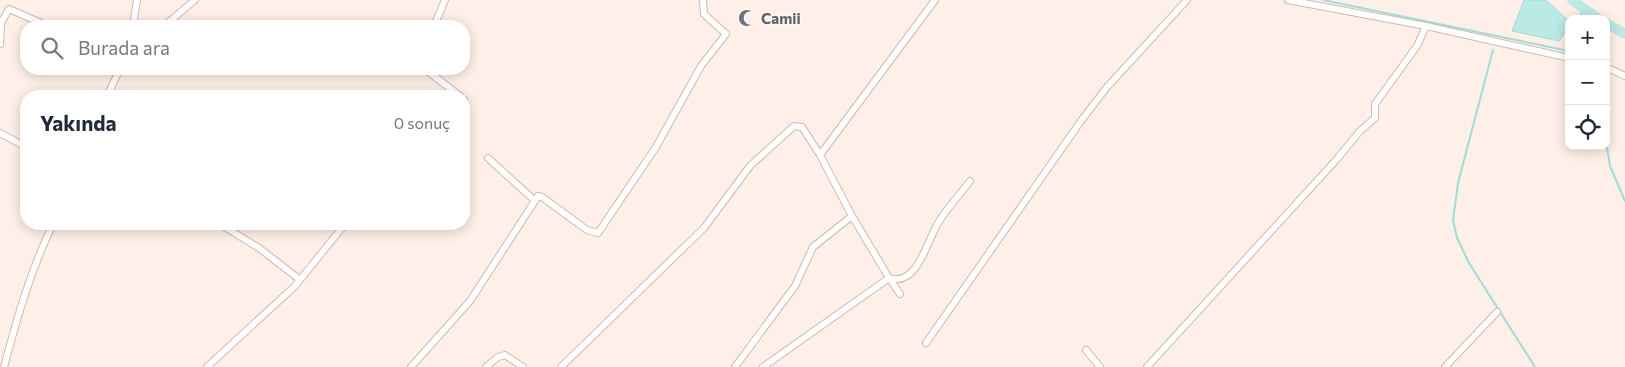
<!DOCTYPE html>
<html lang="tr">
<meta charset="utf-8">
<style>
:root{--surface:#fff;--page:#f2f2f3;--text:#1f2937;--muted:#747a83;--line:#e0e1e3}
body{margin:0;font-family:Commissioner,sans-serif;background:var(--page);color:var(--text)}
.controls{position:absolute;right:15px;top:15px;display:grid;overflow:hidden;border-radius:10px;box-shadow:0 2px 12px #0003}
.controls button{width:45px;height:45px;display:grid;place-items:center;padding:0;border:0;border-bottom:1px solid var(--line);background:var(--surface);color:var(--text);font:25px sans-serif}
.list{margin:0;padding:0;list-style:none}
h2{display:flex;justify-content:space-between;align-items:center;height:65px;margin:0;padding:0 20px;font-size:21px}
h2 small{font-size:16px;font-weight:400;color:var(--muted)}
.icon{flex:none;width:28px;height:28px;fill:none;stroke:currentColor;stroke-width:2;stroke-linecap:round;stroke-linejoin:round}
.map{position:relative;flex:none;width:1625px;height:367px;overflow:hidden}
.search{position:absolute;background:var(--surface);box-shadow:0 2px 12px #0003;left:20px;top:20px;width:450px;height:55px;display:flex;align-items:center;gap:12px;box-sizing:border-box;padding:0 18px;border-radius:20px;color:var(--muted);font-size:19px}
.panel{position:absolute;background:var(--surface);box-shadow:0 2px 12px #0003;left:20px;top:90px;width:450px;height:140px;border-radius:20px}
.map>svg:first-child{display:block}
.water{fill:#bae9e6;stroke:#9fdcd8}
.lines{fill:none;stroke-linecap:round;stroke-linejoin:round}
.stream{stroke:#9fdcd8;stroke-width:2}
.river{stroke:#bae9e6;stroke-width:10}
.street-casing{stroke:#d4b7af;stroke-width:8}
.street{stroke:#fff;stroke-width:6}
.labels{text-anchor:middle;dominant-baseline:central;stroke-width:4;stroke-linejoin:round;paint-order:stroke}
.worship-label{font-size:15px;font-weight:bold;fill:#5b616d;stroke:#fff5ef;text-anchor:start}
</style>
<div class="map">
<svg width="1625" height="367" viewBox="0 0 1625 367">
<rect width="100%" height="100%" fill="#fef0e8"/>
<path class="water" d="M1524,0H1546L1569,21V27L1559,41L1512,31Z"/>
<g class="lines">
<g class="stream">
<path d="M1323,0L1569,51"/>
<path d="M1580,8L1583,19"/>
<path d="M1493,50L1458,183L1453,220L1457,238L1469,263L1535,367"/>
<path d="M1606,141L1610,166L1625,201"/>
</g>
<g class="river">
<path d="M1572,0L1599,19"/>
<path d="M1606,23L1625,34"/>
</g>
<g class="street-casing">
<g id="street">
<path d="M1288,0L1426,26L1569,58"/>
<path d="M133,26L137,0"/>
<path d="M164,26L195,0"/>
<path d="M434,26L445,0"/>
<path d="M0,44L1,23L9,9L48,26"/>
<path d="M1606,67L1625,76"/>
<path d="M425,69L460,96"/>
<path d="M107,96L120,69"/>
<path d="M464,100V103"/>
<path d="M0,133L26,147"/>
<path d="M488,158L534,200"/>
<path d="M220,224L259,248L299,279"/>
<path d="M900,294L889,278C916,287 926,245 936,227C944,211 959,196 970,181"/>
<path d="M926,343L1081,121L1107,87L1187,0"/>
<path d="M1086,350L1100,367"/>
<path d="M4,367C17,318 31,269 53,224"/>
<path d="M207,367L295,286L345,224"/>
<path d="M411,367L470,301L538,196L542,197L587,230L598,233L656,147L701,66L726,34L704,14L703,0"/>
<path d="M486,367L498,357L505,355L523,367"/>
<path d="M561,367L704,228L750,166L794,126L802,127L820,155L935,0"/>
<path d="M735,367L795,286L813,247L852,216"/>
<path d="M763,367L889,278L852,216L820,155"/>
<path d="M1147,367L1337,159L1360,131L1375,118V104L1417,46L1426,26"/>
<path d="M1445,367L1497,312"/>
</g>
</g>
<use href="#street" class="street"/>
</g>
<defs>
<g id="mosque-bare" transform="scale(1.35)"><path d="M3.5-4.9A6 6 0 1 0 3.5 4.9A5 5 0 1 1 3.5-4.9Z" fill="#6b7280" stroke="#fff5ef" stroke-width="2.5" paint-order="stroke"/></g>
</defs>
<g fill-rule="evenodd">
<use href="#mosque-bare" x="747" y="18"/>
</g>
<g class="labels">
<g class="worship-label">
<text x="761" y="18">Camii</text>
</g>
</g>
</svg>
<div class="controls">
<button>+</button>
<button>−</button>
<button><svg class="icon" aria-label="locate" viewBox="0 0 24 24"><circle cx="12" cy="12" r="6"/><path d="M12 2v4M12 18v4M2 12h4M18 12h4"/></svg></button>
</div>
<div class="search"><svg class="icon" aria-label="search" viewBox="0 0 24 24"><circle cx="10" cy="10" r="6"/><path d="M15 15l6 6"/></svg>Burada ara</div>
<section class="panel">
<h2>Yakında<small>0 sonuç</small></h2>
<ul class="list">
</ul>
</section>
</div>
